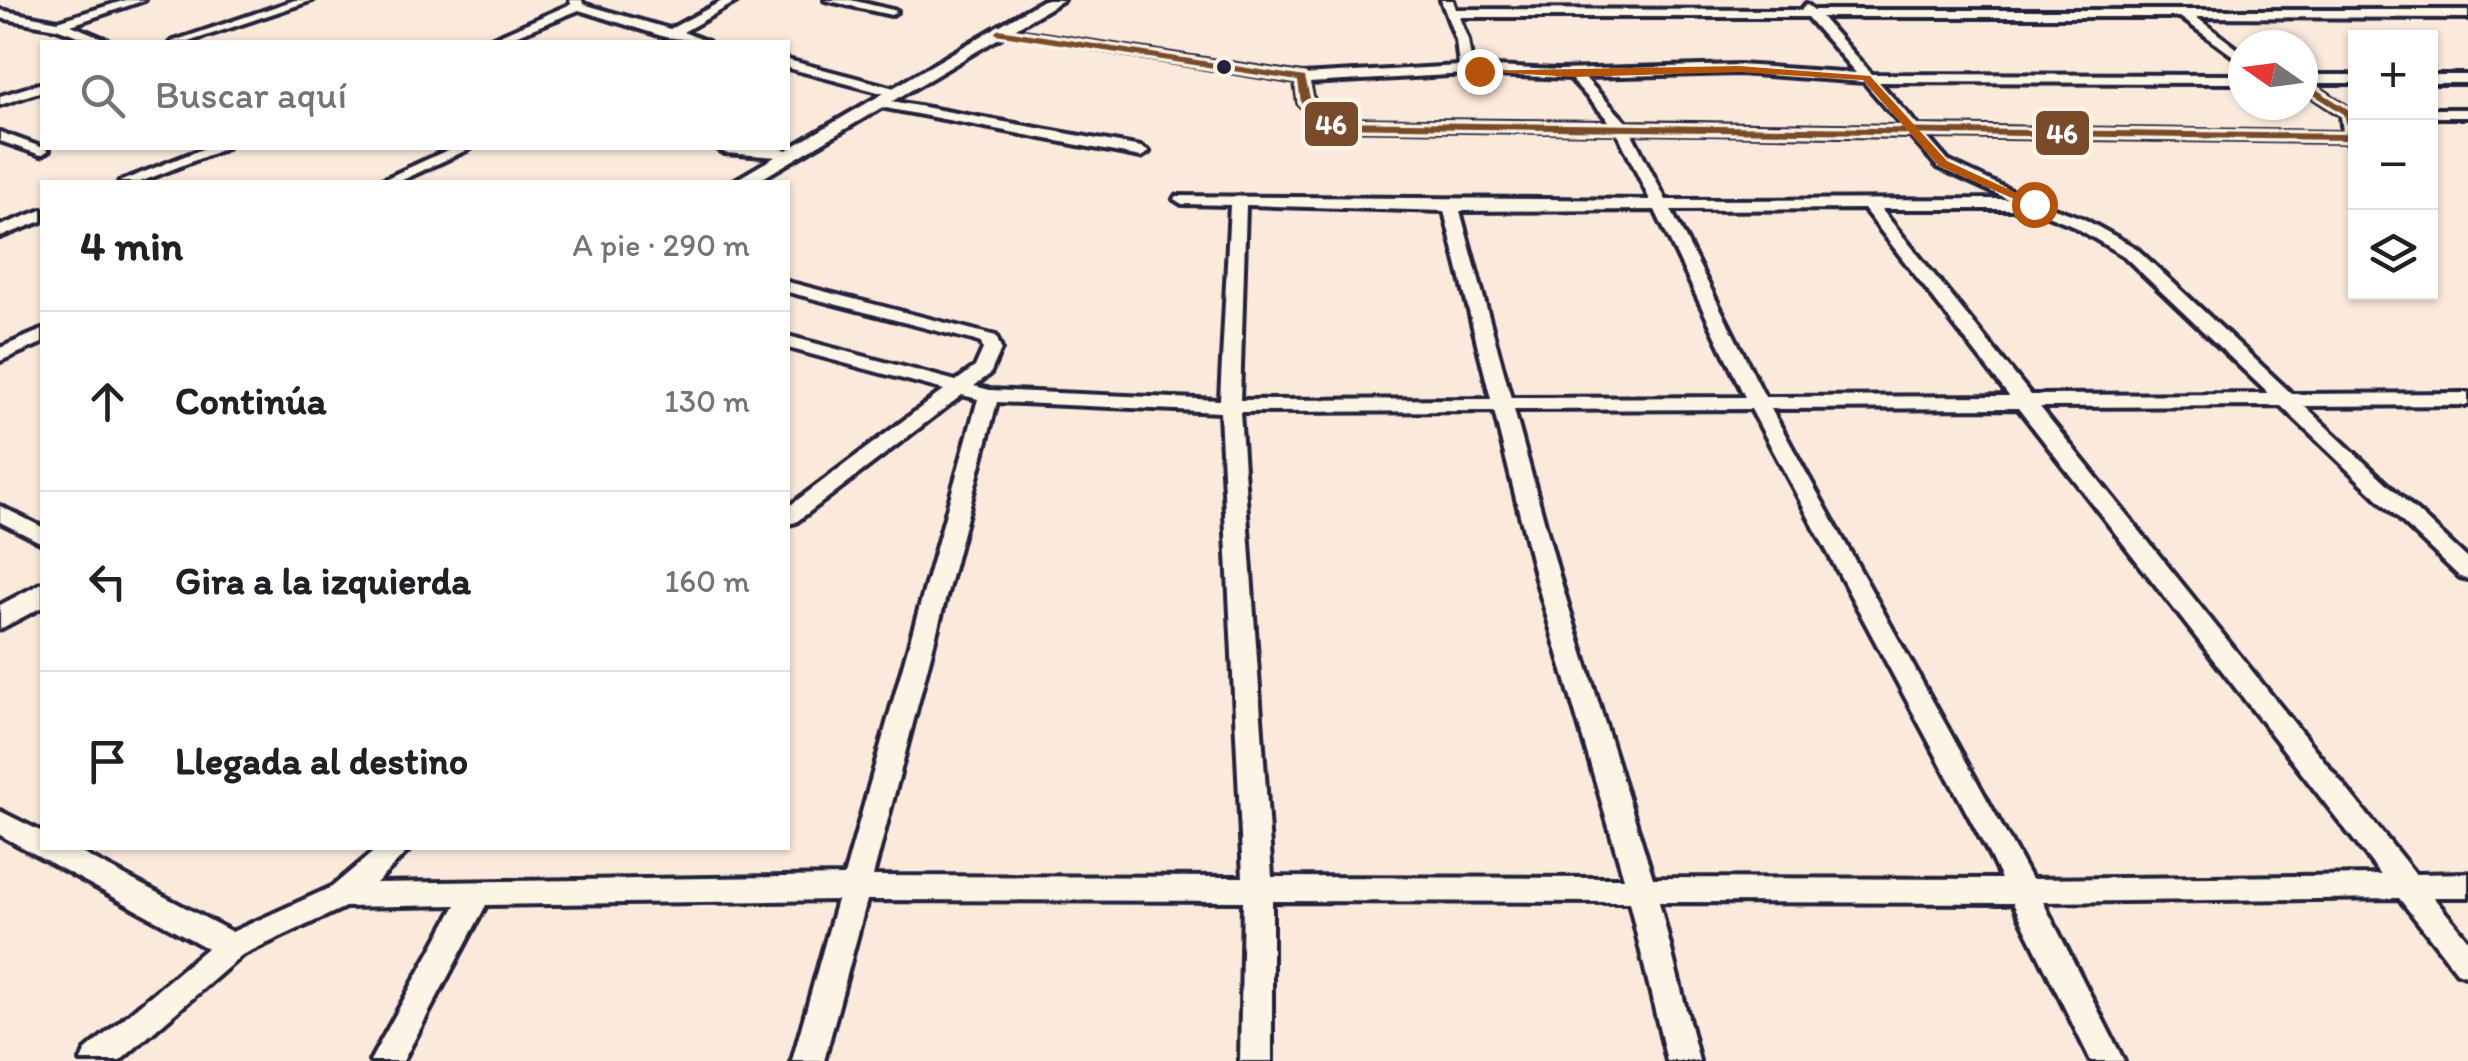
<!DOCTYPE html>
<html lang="es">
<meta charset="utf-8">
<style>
:root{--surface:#fff;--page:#f6f6f6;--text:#202124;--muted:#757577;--line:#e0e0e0}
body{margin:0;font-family:Itim,sans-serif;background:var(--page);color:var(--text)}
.controls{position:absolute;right:30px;top:30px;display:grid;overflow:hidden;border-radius:0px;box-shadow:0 2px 8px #0004}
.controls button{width:90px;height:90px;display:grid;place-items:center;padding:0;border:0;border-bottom:2px solid var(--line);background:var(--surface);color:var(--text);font:50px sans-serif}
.compass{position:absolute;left:2228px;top:30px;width:90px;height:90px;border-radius:50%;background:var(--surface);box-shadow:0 2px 8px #0004;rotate:284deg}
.stop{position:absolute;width:30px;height:30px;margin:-22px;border:8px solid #b45309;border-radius:50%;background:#fff}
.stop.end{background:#b45309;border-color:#fff;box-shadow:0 2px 10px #0008}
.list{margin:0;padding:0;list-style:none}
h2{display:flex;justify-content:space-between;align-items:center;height:130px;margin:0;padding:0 40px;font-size:42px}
h2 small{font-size:32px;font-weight:400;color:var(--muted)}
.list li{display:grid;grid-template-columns:65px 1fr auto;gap:30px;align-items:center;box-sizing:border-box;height:180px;padding:0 40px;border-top:2px solid var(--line)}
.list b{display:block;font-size:38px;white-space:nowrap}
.list em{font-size:32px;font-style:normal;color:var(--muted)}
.icon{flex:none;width:55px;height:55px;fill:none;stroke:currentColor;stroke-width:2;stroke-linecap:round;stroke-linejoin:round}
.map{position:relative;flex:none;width:2468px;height:1061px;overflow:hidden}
.search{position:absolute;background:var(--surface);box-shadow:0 2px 8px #0004;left:40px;top:40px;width:750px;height:110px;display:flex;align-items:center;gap:25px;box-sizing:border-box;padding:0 35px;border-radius:0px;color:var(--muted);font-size:38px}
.panel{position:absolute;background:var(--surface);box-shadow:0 2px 8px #0004;left:40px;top:180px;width:750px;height:670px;border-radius:0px}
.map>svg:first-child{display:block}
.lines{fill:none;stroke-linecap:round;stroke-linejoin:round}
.minor-casing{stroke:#22223b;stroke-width:8}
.secondary-casing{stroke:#22223b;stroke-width:8}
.minor{fill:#fcf5e5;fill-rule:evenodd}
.secondary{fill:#fcf5e5;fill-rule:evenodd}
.bus-1-casing{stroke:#fcf5e5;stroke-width:7}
.bus-1{fill:#7a4b2a;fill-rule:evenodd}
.route{fill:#b45309}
.bus-dot{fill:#22223b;stroke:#fcf5e5;stroke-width:4}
.line-badge{stroke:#fcf5e5;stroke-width:4}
.badge-label{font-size:28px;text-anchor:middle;font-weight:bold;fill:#fff}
</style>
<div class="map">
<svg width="2468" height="1061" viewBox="0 0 2468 1061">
<rect width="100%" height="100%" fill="#fbeadc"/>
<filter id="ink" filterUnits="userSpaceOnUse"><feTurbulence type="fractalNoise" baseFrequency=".01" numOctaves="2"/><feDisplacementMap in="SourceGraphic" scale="20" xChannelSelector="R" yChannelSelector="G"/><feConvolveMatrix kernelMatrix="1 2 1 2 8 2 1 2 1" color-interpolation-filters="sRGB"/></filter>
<g filter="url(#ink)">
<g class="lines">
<g class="minor-casing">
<g id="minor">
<path d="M126,0H145L71,25L112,42H95L56,28L0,18V10L58,21Z"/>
<path d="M295,0H313L188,42H171Z"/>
<path d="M570,0H582L583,4L670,29L724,0H739L683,32L708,42L665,37L579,10L500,42H484L571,4Z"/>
<path d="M825,0H851L897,11L891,15Z"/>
<path d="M1441,0H1453L1456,9L1801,10L1806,4L1814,10H2468V18L2196,17L2243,53V63L2180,17H1821L1871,74L2243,75V83L1879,82L1919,127L2343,133L2341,115L2303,90V75H2356V83H2311L2355,113L2356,137L2347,141L1926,136L1948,161L2029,199L2082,218L2136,248L2292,394L2468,393V405L2304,406L2468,559V579L2460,577L2281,406L2040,407L2415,874L2468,873V897H2433L2468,940V976L2457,972L2399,898L2043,902L2124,1061H2091L2013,903L1659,902L1699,1061H1667L1629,902L1272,901V1061H1240L1243,901L867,900L824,1061H792L837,900L486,905L403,1061H370L456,905L345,907L242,955L120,1061H81L85,1051L207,948L0,835V811L42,832V848H72L232,932L332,887L378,848H411L376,883L844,876L978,399L962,395L796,522L788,524V507L944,390L788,348V336L956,381L975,367L983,349L981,343L972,340L788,292V282L996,336L1001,349L990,374L974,386L990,390L1220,400L1230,205L1182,204L1174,199L1176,196L1650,200L1617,132L1326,128L1299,103L1296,82L993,32L999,28L1302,75L1459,66L1456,40ZM1459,17H1807L1856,73L1739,65L1558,70L1472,66L1468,40ZM1739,73L1864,82L1903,127L1627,123L1584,77ZM1466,74L1570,78L1611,123L1330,120L1313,102L1309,83ZM1631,132L1910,136L1938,167L2008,199L1666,200ZM1246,205L1444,211L1491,399L1240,400ZM1864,209L2009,396L1765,397L1671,210ZM1881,209H2032L2070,224L2124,256L2269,394L2031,395ZM1655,210L1745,397L1511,398L1460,211ZM997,402L1220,412L1243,877L873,876ZM2018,408L2381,875L2031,879L1771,409ZM1751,409L1989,854L2001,879L1653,878L1560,579L1514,410ZM1494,411L1536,579L1624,878L1272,877L1240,412Z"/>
<path d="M788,60L902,90L904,93L897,97L788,68Z"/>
<rect x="2430" y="75" width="38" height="8"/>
<path d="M42,83V91L0,105V96Z"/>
<path d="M880,99L1141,147L1149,152L1141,157L875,106L873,103Z"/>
<rect x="2430" y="109" width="38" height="8"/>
<path d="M0,132L49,150L41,155L0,141Z"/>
<path d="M205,148H226L140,182H119Z"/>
<path d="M452,148H471L398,182H378Z"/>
<path d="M717,148H779L800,153L792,158L725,153Z"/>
<path d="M42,210V221L0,237V226Z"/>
<path d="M42,330V343L0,361V348Z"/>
<path d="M0,506L42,527V543L0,522Z"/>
</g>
</g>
<g class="secondary-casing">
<g id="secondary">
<path d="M1043,0H1063L756,182H732Z"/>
<path d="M42,583V607L0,629V605Z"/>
</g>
</g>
<use href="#minor" class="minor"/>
<use href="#secondary" class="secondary"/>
<g class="bus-1-casing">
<path id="bus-1" d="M999,29L1305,77L1311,102L1329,121L2344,134L2348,130L2344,114L2303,88V81L2351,111L2356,123V134L2347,140L1326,127L1301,103L1298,81L996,34L995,32Z"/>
</g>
<use href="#bus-1" class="bus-1"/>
</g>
</g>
<path class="route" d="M1739,66L1870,76L1947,161L2040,204L2030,206L1939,166L1863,80L1739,72L1574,77L1474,71Z"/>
<circle class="bus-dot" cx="1224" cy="67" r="9"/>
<g class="line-badge">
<rect x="1303" y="100" width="57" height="48" rx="10" fill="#7a4b2a"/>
<rect x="2034" y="109" width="57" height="48" rx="10" fill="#7a4b2a"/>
</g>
<g class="badge-label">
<text x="1331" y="134">46</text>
<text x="2062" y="143">46</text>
</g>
</svg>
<div class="controls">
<button>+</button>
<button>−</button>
<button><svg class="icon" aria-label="layers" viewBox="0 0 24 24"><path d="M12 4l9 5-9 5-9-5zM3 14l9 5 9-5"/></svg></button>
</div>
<svg class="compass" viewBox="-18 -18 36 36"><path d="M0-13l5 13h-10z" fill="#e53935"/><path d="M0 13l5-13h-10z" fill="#757577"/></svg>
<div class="stop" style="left:2034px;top:204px"></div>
<div class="stop end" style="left:1479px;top:71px"></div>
<div class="search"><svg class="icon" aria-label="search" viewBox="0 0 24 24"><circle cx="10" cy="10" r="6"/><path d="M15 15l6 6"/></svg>Buscar aquí</div>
<section class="panel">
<h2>4 min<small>A pie · 290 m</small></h2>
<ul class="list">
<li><svg class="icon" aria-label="ahead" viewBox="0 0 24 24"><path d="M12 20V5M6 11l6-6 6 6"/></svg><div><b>Continúa</b></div><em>130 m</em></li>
<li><svg class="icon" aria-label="left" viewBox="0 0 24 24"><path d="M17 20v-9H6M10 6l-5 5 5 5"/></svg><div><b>Gira a la izquierda</b></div><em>160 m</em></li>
<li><svg class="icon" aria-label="arrive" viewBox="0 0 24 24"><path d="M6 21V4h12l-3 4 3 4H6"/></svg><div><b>Llegada al destino</b></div></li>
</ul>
</section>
</div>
